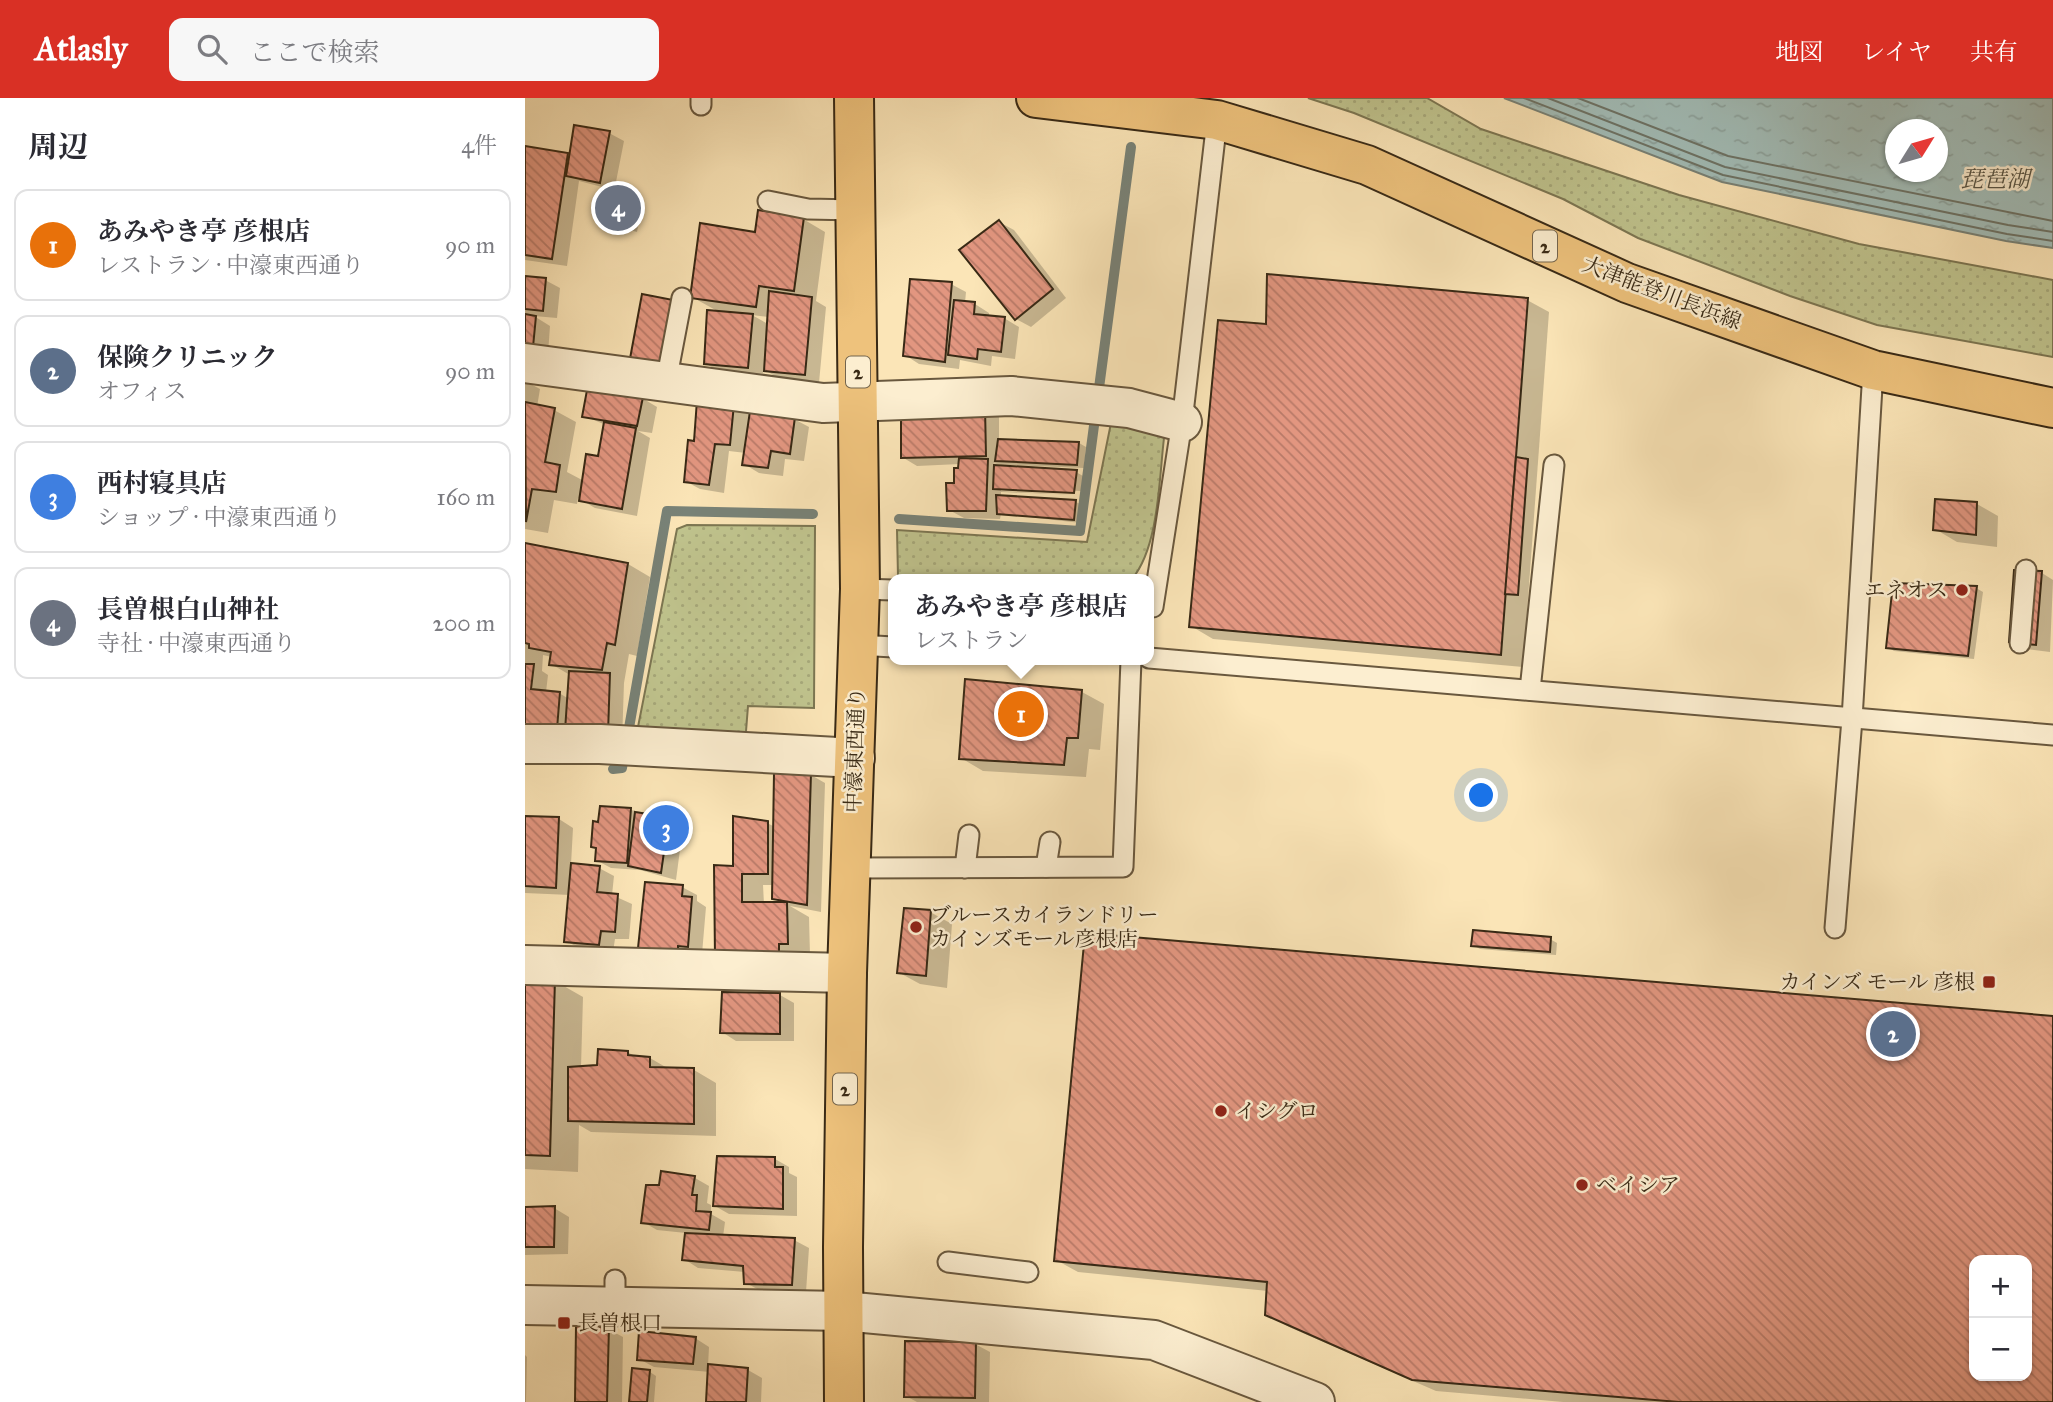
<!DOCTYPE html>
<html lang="ja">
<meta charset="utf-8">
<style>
:root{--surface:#fff;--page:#f7f7f7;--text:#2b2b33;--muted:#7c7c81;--line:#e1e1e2;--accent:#d93025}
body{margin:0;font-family:"IM FELL Great Primer","Noto Serif JP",serif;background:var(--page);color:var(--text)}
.controls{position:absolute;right:21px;bottom:21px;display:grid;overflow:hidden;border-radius:14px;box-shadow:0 2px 5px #0004}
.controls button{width:63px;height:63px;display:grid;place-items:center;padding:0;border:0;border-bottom:2px solid var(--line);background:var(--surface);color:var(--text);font:35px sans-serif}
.compass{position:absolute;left:1360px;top:21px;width:63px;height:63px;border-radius:50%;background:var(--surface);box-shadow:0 2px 5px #0004;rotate:53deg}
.you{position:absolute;left:957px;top:698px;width:24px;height:24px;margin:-18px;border:5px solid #fff;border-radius:50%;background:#1a73e8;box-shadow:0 0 0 10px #1a73e833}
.badge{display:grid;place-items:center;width:46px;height:46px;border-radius:50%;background:var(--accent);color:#fff;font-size:23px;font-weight:700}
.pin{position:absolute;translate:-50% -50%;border:4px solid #fff;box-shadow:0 2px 7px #0006}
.popup{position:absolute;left:363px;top:476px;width:266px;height:91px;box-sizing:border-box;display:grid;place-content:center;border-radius:14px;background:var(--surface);filter:drop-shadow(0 2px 5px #0005);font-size:23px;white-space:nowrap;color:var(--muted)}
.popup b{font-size:26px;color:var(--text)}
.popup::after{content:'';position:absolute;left:50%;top:100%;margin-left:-14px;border:14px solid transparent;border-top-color:var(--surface)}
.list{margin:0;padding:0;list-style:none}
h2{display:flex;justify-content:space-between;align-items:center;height:91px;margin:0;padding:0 28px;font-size:30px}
h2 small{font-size:23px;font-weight:400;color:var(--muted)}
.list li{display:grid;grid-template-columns:46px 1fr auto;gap:21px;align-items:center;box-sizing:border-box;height:112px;margin:0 14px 14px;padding:0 14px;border:2px solid var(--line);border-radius:14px}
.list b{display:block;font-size:26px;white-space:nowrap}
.list p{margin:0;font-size:23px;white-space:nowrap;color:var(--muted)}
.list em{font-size:23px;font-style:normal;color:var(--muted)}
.icon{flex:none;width:38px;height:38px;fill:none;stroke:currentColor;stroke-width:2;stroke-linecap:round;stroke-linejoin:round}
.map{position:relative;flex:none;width:1528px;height:1304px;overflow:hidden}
header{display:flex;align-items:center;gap:42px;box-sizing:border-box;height:98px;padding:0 35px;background:var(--accent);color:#fff}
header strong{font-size:33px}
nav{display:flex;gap:38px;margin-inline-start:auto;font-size:24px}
.search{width:490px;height:63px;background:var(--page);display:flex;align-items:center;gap:18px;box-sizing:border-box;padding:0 24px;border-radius:14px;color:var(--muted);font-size:26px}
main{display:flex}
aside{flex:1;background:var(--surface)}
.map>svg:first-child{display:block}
.grass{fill:url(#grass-dots);stroke:#7c7652;stroke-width:2}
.water{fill:url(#water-ripples);stroke:#788277;stroke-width:2;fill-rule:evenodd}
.shadow{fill:#0003;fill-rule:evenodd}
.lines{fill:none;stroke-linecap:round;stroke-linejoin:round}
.shore{stroke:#6d7366;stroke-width:2}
.stream{stroke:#788277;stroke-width:10}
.building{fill:url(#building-back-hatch);stroke:#382915;stroke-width:2;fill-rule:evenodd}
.service-casing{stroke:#69583e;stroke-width:23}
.minor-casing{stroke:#69583e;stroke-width:42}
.tertiary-casing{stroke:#69583e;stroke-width:42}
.primary-casing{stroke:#382915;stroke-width:42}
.service{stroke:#fceed0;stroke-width:19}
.minor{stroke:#fceed0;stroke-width:38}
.tertiary{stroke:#fceed0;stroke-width:38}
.primary{stroke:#eec27c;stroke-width:38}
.poi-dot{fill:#8f2418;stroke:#fceed0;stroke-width:2.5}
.labels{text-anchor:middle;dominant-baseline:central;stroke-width:5;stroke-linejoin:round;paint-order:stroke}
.shield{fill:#fceed0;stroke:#73644d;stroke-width:2}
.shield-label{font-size:19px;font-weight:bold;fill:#382915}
.street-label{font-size:21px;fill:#382915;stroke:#fceed0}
.poi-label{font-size:21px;fill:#382915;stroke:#fceed0;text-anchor:start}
.water-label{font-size:23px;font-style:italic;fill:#585546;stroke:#fceed0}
</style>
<header>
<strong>Atlasly</strong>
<div class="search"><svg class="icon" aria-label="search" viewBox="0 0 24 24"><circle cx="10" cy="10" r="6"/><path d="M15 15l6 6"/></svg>ここで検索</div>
<nav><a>地図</a><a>レイヤ</a><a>共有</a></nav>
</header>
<main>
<aside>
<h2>周辺<small>4件</small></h2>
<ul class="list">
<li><span class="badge" style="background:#e8710a">1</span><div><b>あみやき亭 彦根店</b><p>レストラン · 中濠東西通り</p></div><em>90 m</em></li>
<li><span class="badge" style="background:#5c6f8a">2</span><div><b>保険クリニック</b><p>オフィス</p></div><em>90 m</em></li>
<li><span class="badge" style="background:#3f7fe0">3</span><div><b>西村寝具店</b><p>ショップ · 中濠東西通り</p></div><em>160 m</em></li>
<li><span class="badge" style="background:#6b7280">4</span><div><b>長曽根白山神社</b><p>寺社 · 中濠東西通り</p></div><em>200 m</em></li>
</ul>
</aside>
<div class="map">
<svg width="1528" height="1304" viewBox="0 0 1528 1304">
<defs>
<pattern id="grass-dots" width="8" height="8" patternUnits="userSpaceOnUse" patternTransform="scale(1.75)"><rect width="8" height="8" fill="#c0c48e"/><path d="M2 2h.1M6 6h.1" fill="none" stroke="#a6a87a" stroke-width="1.8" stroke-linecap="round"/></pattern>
<pattern id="water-ripples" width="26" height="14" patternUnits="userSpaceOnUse" patternTransform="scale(1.75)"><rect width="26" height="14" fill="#a2bdb8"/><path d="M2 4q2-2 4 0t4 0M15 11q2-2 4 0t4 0" fill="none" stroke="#8ca29d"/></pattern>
<pattern id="building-back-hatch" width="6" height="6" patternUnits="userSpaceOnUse" patternTransform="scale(1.75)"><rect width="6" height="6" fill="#e29680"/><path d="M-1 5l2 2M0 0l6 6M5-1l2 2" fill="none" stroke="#b87a68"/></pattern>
</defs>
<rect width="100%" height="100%" fill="#fbe5b7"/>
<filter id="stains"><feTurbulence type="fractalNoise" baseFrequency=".00286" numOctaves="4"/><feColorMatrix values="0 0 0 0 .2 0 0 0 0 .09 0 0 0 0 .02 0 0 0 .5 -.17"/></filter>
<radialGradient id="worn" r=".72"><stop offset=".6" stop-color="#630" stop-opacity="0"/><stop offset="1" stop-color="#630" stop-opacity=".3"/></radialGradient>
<g class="grass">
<path d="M783,0H902L956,31L1154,97L1334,146L1528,182V259L1352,227L1265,198L1113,140L1038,101L829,15Z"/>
<path d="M588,315L605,316L639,340C634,381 634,449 607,481H375L373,478L372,432L562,444Z"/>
<path d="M162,427L290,428L289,610L223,608L220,646L111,639L152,431Z"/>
</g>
<path class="water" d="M979,0H1528V150L1481,143L1197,84ZM1370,32H1412V74H1370Z"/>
<g class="shadow">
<path d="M84,35L99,43L89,94L118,101L112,134L77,124L81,90L54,83L42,168L0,162V55L46,58Z"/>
<path d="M278,121L300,134L291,203L301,209L294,285L255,281L238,271V277L195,274L180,265L194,214L167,199L231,136ZM227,217L244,219L243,226Z"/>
<path d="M474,124L489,132L541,200L506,229L491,221Z"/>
<path d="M0,180L20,182L35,190L32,220L9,218L25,228L23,256L0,254Z"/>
<path d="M426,186L441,194L440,205L450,206L464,215V219L479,220L494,229L490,261L467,258L466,268L435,262L434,271L394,266L380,257Z"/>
<path d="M1002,202L1024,214L998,569L688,541L666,528L743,228Z"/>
<path d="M0,283L15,291L12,309L29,312L51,324L42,374L59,383L75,360L81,327L59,318L117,300L132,309L127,335L113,333L125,340L112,418L70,410L53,400L52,406L29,402L23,435L0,431Z"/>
<path d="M208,307L226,317L269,321L284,329L279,363L260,361L258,378L234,375L219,366L221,355L204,353L199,395L175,391L160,383L170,345Z"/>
<path d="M459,311L474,319V343L554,345L561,349L559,370L484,367V369L468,365L475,369L551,374L558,378L556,393L476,390V393L555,397L476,394V399L551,404L557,407L556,425L476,416L475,421L439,420L424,412L435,366L392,368L377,359Z"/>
<path d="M1452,406L1473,418L1472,449L1432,444L1410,431Z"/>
<path d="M0,447L103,466L125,479L112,558L104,556L99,585L97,644L0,635ZM18,557L27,559L26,566L45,577L44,601L34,595L21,594L23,577L17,573Z"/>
<path d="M1517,475L1528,482L1525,554L1501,551Z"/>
<path d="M1451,490L1458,494L1449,561L1369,553L1363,549Z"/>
<path d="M557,594L579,606L575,652L564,651L561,679L458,673L436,660Z"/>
<path d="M286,677L300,685L296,814L265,808L284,819L285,857L213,870L210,770L242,725L250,729ZM238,787H249V800L260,806H239Z"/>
<path d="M76,710L106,712L143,720L158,729L151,782L115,772L86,770L71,762L72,751L68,748Z"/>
<path d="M34,721L48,730L46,767L74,770L89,778L87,797L107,806L104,841H90L88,854L56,851L41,843L45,797L0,795V730Z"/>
<path d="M157,789L172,797V803L181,809L177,856L130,858Z"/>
<path d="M405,814L427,826L422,890L395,886L373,874Z"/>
<path d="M1025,841L1032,845L1031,857L955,851L948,847Z"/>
<path d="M0,881L30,883L58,899L56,970L73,969L103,954L112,960H125L144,971L169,972L191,985V1038L66,1034L54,1027L53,1074L0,1071Z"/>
<path d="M255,897L269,905V943H211L197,934Z"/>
<path d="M1528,919V1304H1038L911,1293L764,1229L742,1216L743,1193L553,1174L531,1162ZM1449,1162H1502V1278H1449Z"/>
<path d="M250,1061L264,1069V1075L272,1079V1118L204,1116L190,1108Z"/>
<path d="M170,1080L184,1088L182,1105L186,1107V1116L200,1124L198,1139L269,1142L284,1150L281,1194L236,1193L221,1185L220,1174L173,1170L159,1161L161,1135L132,1132L118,1124L135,1089Z"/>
<path d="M0,1110H29L44,1119L43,1156L0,1157Z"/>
<path d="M83,1231L98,1239L97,1304H52Z"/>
<path d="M170,1240L184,1249L183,1268L223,1272L237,1280L236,1304H183L185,1274L129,1269L114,1261Z"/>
<path d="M450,1246L465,1254L464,1304H392L381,1298Z"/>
<path d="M0,1257L2,1259L1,1304H0Z"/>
<path d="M125,1274L131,1278L129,1304H106Z"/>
</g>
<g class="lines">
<g class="shore">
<path d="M999,0L1198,77L1482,136L1528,143"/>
<path d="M1023,0L1200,69L1483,127L1528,134"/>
<path d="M1053,0L1203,58L1528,123"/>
</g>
<g class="stream">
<path d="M374,421L555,433L606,49"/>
<path d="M88,671L97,670L142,413L288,416"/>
</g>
</g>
<g class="building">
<path d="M49,27L85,33L75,85L41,78Z"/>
<path d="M0,48L43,55L27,161L0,157Z"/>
<path d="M79,91L112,95L106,131L75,125Z"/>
<path d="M233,112L279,119L269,193L234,188L231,209L165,200L175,125L230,134Z"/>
<path d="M474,122L528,191L490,222L434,152Z"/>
<path d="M742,176L1003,200L976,557L664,529L693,222L741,226Z"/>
<path d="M0,178L21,180L18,213L0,211Z"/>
<path d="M385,181L427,184L420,264L378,258Z"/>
<path d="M244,193L287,199L280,277L239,273Z"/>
<path d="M117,196L148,202L135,271L104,266Z"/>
<path d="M429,202L450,204L449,216L480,219L476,254L453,251L452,261L423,257Z"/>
<path d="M182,212L228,216L223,270L179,266Z"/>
<path d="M0,216L11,218L8,249L0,248Z"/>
<path d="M62,292L118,299L112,328L57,319Z"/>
<path d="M172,302L209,306L205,347L190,346L184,387L159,384L163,342L169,343Z"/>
<path d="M0,304L30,310L20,364L35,367L31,394L7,391L1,424Z"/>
<path d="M460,309L461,358L376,360V311Z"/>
<path d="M225,313L270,319L265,356L246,353L243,370L217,367Z"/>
<path d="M79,324L111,330L97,411L54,403L61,356L73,358Z"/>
<path d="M473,341L554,344L552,367L470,363Z"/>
<path d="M991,359L1003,361L993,497L980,496Z"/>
<path d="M434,360L463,361L461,413H422L421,385H429V370H433Z"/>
<path d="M469,367L552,372L549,395L468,391Z"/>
<path d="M471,397L551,402L549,422L472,416Z"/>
<path d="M1410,401L1452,404L1451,437L1408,432Z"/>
<path d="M0,445L103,465L90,547L82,545L77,572L24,567L26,554L4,550V546L0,545Z"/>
<path d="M1489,472L1517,473L1511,547L1484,544Z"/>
<path d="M1368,485L1452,488L1443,558L1361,550Z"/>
<path d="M0,566H9L6,591L35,594L32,631L0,629Z"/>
<path d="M44,573L85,575L83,636L40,633Z"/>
<path d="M440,581L557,592L553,640H542L539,667L434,661Z"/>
<path d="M249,675H286L282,807L247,801Z"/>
<path d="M75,708L106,710L102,765L70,763L71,750L66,749L68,723L73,724Z"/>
<path d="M110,714L144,719L136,775L103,768Z"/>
<path d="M0,718L34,719L31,790L0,788Z"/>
<path d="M208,718L243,723V776H217V804H262L263,846H254V855L190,859L189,767L208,768Z"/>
<path d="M46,765L75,768L72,794L93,796L90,834L76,833L74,847L39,844Z"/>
<path d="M120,784L158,787L157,798L167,799L163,849L153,848V860L113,850Z"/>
<path d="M379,810L406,812L401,878L372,875Z"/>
<path d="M948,832L1026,839L1025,854L946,848Z"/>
<path d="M560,835L1528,918V1304H1154L887,1282L740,1217L742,1184L529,1163ZM1449,1162H1502V1278H1449Z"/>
<path d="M0,880L30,881L25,1058L0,1057Z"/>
<path d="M197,894L255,895V936L195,935Z"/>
<path d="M73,951L103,953V957L125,959V969L169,970V1026L43,1023V969L72,967Z"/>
<path d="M192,1058L250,1059V1069H258V1111L188,1108Z"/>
<path d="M136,1073L170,1078L167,1097H172L171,1113L186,1114L184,1132L116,1125L121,1087H134Z"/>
<path d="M30,1108L29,1149H0V1109Z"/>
<path d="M160,1135L270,1140L267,1187L219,1186L218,1168L157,1162Z"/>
<path d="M51,1228L84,1229L82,1304H50Z"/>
<path d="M114,1233L171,1239L168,1266L112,1262Z"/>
<path d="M380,1243L451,1244L450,1300L379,1299Z"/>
<path d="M183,1266L223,1270L221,1304H181Z"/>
<path d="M107,1270L125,1272L122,1304H104Z"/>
</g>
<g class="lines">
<g class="service-casing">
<g id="service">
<path d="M176,7V0"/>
<path d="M243,103L283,111L331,112"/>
<path d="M141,284L157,200"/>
<path d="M335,491L368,492"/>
<path d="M624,508L628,509L657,324L692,22"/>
<path d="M1495,545L1501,472"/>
<path d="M333,547L368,549"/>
<path d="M624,560L1528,637"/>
<path d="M1005,592L1029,367"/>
<path d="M521,769L525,744"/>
<path d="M326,770L598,769L606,562"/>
<path d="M440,770L444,737"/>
<path d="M1310,830L1327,621L1348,272"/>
<path d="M423,1164L503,1174"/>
<path d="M90,1209V1182"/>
</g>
</g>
<g class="minor-casing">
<g id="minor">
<path d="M0,265L298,305L486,298L604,310L657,324"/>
<path d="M0,646H75L330,660"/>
<path d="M0,867L322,875"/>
<path d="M318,1213L629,1242L790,1304"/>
</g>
</g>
<g class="tertiary-casing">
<path id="tertiary" d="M0,1207L318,1213"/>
</g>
<g class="primary-casing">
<g id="primary">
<path d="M511,0L692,22L842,67L1102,185L1348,272L1528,310"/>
<path d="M319,1304L318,1149L322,875L335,491L329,0"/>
</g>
</g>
<use href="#service" class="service"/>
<use href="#minor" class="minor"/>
<use href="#tertiary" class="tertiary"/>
<use href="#primary" class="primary"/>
</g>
<g class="poi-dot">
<circle cx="1437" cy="492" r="7"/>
<circle cx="391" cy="829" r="7"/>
<rect x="1457" y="877" width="14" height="14" rx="3.5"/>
<circle cx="696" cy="1013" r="7"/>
<circle cx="1057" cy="1087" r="7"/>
<rect x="32" y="1218" width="14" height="14" rx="3.5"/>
</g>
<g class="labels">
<g class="shield">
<rect x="1008" y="132.5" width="24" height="31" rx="5"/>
<rect x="321" y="258.5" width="24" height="31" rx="5"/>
<rect x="308" y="975.5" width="24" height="31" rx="5"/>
</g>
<g class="shield-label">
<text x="1020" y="148">2</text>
<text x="333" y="274">2</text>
<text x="320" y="991">2</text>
</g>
<g class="street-label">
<text transform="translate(1137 195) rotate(21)">大津能登川長浜線</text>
<text transform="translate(330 652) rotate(-88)">中濠東西通り</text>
</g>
<g class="poi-label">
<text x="1423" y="492" text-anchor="end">エネオス</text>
<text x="405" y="817">ブルースカイランドリー<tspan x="405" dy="24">カインズモール彦根店</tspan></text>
<text x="1450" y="884" text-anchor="end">カインズ モール 彦根</text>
<text x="710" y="1013">イシグロ</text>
<text x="1071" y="1087">ベイシア</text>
<text x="53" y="1225">長曽根口</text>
</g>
<g class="water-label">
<text x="1470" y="81">琵琶湖</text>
</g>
</g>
<rect width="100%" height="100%" filter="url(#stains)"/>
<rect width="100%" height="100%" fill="url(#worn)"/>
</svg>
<div class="controls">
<button>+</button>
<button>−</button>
</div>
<svg class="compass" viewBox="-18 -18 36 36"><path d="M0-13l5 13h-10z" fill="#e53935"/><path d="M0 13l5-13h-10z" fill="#7c7c81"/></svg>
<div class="you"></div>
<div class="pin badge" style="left:496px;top:616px;background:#e8710a">1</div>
<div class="popup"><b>あみやき亭 彦根店</b>レストラン</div>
<div class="pin badge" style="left:1368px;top:936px;background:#5c6f8a">2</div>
<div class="pin badge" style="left:141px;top:730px;background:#3f7fe0">3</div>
<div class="pin badge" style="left:93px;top:110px;background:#6b7280">4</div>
</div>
</main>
